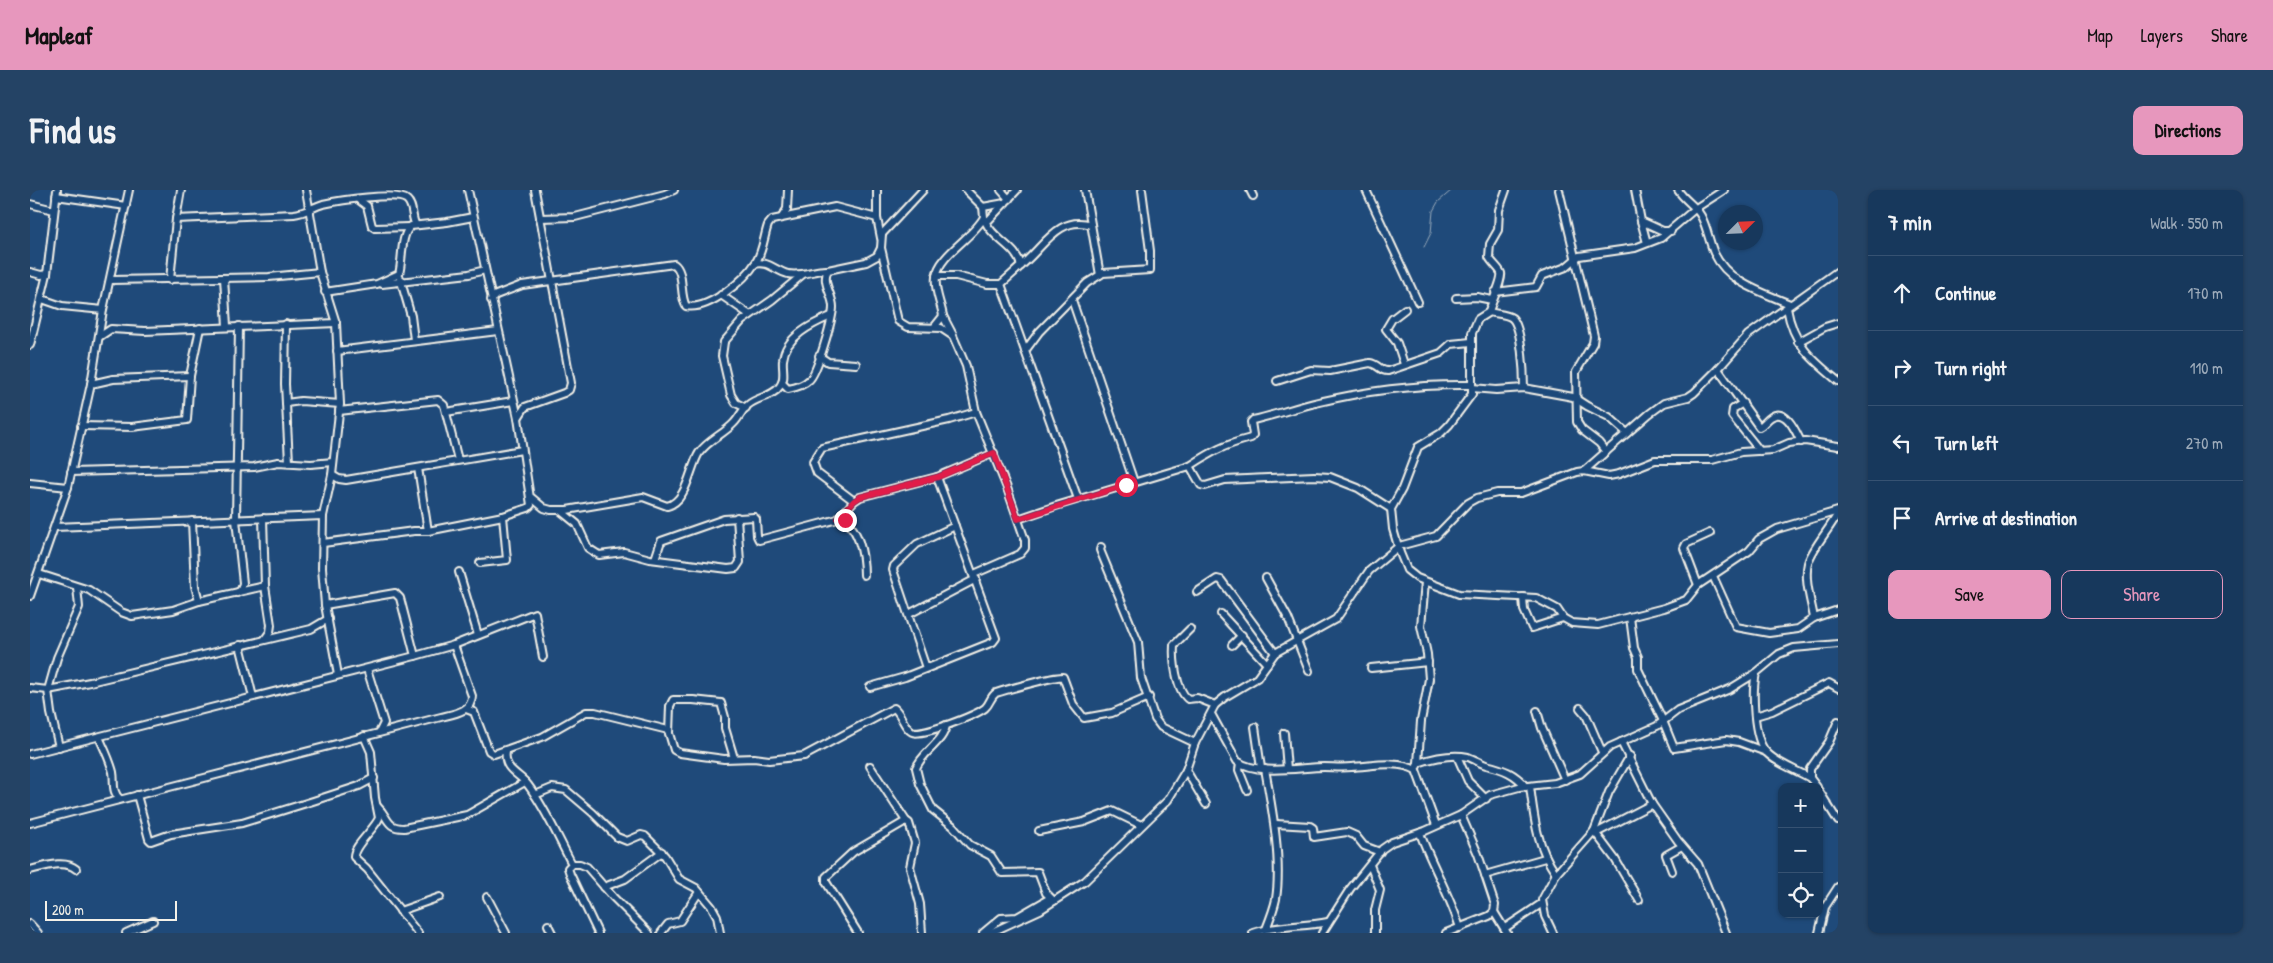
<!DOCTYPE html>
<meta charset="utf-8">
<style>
:root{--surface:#17385c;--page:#244365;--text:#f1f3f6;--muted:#9eacbb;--line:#365272;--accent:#e797bd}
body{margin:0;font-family:"Patrick Hand",sans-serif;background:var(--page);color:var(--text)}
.controls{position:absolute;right:15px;bottom:15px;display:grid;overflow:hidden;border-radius:10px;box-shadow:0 1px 4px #0004}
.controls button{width:45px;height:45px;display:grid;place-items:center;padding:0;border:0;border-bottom:1px solid var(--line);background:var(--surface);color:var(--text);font:25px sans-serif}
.compass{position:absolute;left:1688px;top:15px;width:45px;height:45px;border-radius:50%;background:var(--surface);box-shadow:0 1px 4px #0004;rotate:66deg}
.scale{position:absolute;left:15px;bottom:12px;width:132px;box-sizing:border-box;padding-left:5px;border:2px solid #f4f1e8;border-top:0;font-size:14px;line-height:18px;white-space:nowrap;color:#f4f1e8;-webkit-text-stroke:4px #1f4a7a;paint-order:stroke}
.stop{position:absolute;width:15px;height:15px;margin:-11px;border:4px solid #e11d48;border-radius:50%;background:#fff}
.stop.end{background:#e11d48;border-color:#fff;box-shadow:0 1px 5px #0008}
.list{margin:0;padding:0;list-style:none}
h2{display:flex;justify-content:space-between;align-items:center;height:65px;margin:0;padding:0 20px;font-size:21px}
h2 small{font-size:16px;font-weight:400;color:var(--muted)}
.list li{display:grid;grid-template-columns:32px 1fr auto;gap:15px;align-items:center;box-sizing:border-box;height:75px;padding:0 20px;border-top:1px solid var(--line)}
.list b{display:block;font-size:19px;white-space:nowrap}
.list em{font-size:16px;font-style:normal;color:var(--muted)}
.actions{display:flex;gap:10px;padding:15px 20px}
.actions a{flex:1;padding:11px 0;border:1px solid var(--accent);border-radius:10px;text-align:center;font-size:18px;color:var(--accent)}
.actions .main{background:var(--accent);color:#111}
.icon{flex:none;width:28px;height:28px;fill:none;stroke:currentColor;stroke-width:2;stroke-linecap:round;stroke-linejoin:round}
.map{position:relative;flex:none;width:1808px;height:743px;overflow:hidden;border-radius:10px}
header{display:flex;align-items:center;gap:30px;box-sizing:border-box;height:70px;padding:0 25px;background:var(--accent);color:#111}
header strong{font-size:24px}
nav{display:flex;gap:28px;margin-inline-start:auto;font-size:18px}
.intro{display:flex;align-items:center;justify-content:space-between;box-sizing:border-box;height:120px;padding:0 30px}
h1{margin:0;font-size:35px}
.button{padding:12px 22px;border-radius:10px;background:var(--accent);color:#111;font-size:18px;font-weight:700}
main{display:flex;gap:30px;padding:0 30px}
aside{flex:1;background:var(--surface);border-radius:10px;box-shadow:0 1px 4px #0004}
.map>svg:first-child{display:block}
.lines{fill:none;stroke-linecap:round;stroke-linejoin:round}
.stream{stroke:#9cacbb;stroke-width:1}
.minor-casing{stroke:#f4f1e8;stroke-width:10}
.minor{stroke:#1f4a7a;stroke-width:6}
.route{stroke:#e11d48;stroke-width:6}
</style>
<header>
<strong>Mapleaf</strong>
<nav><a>Map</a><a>Layers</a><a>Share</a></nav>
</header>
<div class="intro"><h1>Find us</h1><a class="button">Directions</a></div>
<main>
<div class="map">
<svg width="1808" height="743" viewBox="0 0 1808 743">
<rect width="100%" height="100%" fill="#1f4a7a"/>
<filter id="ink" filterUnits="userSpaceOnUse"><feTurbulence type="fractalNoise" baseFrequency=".02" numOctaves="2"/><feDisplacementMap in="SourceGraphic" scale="10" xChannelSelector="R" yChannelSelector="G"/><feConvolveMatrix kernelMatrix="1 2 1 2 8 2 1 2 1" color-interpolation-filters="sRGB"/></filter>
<g filter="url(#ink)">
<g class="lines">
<path class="stream" d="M1394,57L1401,43L1403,21L1408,12L1422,0"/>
<g class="minor-casing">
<g id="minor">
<path d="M276,0L290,82L306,133L310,214L302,285L293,326L292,378L295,415L308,485"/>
<path d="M847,0V28L851,48"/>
<path d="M971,0L979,9"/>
<path d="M987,0L956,33C964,50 987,57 991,76"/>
<path d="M1055,0L1070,85"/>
<path d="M1220,0L1223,6"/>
<path d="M1336,0L1388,112"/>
<path d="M1476,0L1469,20L1468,40L1460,54L1459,67C1462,73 1469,78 1471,83C1473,90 1461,113 1459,122L1448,129L1442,143V204L1419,235L1411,243L1388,257L1372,299L1361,319L1363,339L1370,363L1377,380L1387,388L1429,404L1506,408L1527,419L1533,428L1542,433L1568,435L1634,418L1656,410L1668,395L1719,361L1729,349L1747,339L1808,321"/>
<path d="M1529,0L1564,146L1563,153L1546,182L1547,232L1552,240L1569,253L1576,262"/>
<path d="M1605,0L1611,31L1633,41H1641"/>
<path d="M1648,0C1655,11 1665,15 1671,26C1677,37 1679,51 1684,63C1698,93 1732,102 1760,114"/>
<path d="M26,6L96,16"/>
<path d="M329,10L337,16L342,36L345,38L379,37"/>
<path d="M0,14L24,20"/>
<path d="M953,17L975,13"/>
<path d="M752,27L757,19L758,0"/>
<path d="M510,28L545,27L635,4L644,0"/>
<path d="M146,29L151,0"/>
<path d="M1611,31L1617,53"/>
<path d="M851,58L868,131L878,137L911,138L923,146L936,176L946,222L977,298L995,350V358L990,364L944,384"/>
<path d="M725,74C737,70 746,81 758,84C773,87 785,79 798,80"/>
<path d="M0,82L11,85L17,84"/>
<path d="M906,86H926L957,94H971"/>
<path d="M194,88L197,136"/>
<path d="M370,88L381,126L384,150"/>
<path d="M81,90L239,87L290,82"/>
<path d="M140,90L146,29L264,24C275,23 283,17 293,14C307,11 368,1 377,10C384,16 381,28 386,35"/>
<path d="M352,94L439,84L455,80"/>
<path d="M295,102L347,94L369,84C373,70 370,45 381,36L417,32L443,27"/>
<path d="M1465,102L1506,97L1512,86L1536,77L1549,66L1605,58L1631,48L1666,18L1694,0"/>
<path d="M691,105L720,125"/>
<path d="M1426,108L1447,107L1462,110"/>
<path d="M12,109L32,116L73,120"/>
<path d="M461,110L466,105L492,95L644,74C655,82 649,104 656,116C678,121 715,90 726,72C733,61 734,46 738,35L742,30L805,17L847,28"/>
<path d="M1042,110L1104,292"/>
<path d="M1757,118C1763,154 1781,169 1808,191"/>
<path d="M1459,122C1466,124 1477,124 1482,128C1492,137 1494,184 1494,198"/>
<path d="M913,126L923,145"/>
<path d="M256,134L255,194L259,272"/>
<path d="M905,136L913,126C911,113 904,101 906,87C909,64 943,48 954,27L953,17L936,0"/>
<path d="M69,147L81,139L115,141L306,133"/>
<path d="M1768,152L1795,137L1808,133"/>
<path d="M0,155L17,84L27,0"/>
<path d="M307,161L468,141"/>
<path d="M995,161L1009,142L1057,93L1073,83L1120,80V61L1112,0"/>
<path d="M789,166L798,172L826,174"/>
<path d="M1374,174L1367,153L1356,139L1362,129L1375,119"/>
<path d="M1688,179L1729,237C1734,235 1736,230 1741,227C1756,217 1766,242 1771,252"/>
<path d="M1247,191L1281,180L1300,181L1340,173C1348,174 1351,182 1358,181L1411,163L1421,154L1441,152"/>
<path d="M752,193L758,199C764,198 774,195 779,190C787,184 803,128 803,117C803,105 791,92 798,80L836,72L847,66L851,58L852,44L893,0"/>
<path d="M61,194L83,189L160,186"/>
<path d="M1442,198L1466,200L1494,198L1543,207L1557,216L1579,227L1597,243"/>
<path d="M256,213L271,211L310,214"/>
<path d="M1713,213L1703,219L1702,226L1730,261"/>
<path d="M716,218L706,213L701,205L692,166L694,152L712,131L742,110L772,85"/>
<path d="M309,221L408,210L414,215L428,270"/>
<path d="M416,222L483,211"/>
<path d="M488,228L495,217L534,203L539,200L541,193L505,0"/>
<path d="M51,236L102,237L157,230L160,186L170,138"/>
<path d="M1160,276C1183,261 1194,255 1221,248L1223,245L1221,232L1223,230C1245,225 1267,217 1289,212C1339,200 1391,194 1442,195"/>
<path d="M388,278L398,341"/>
<path d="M1554,281L1619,224L1634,213L1658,207L1664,203L1688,179L1718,145L1808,81"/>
<path d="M41,282L224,277L248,272L281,274L303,272"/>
<path d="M302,285L309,289L316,290L492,260"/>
<path d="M0,293L38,297"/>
<path d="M502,308L514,318L521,320H537L613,307L637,316C657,312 660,277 669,263C678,250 694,244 704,233C709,228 712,220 718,215C727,207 743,207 750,196C756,189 752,178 753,170C755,147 782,134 801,126"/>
<path d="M1048,309L971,94C983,83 995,73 1006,61C1021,45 1036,27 1061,35"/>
<path d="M824,311L787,283L783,272L792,258L919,230L946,222"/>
<path d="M531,321L547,334L558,358L569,365L594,362L620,369L698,379L706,378L710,372L707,327"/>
<path d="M233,328L235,396L241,435L240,442L235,449"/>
<path d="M808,329L824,311L830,307L907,287L964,263"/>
<path d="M988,329L1026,316L1160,276L1171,295L1175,296L1195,290L1284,286L1300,287L1328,298L1361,319"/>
<path d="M162,331L165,396L169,411L235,396"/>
<path d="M25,337L293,326"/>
<path d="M293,353L384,341H398L473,326L498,318L501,315L488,228L438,0"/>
<path d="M1071,357L1070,360L1108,452L1111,488L1125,529L1131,537L1165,553"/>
<path d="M625,369L631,351L694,329L724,327L726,329L727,346L729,350L808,329C829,332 834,367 834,385"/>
<path d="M450,373L477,370L473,326"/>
<path d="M429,382L448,445"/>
<path d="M9,384L59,400L91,422L102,426L143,420L169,411"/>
<path d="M1683,386L1706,437L1739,443L1768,439L1784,428L1808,420"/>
<path d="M1236,388L1258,428L1279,481"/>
<path d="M1668,395L1654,358L1656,354L1680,343"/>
<path d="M1167,402L1187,389L1191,390L1245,463"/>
<path d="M207,403L211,400L213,393L206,330L209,136"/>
<path d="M0,406L38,297L61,194L73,120L99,0"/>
<path d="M1493,407L1494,420L1502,438L1533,428"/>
<path d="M295,415L365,403L370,408L385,466"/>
<path d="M879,424L946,389"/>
<path d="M1191,424L1237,474"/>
<path d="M1600,427L1604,458L1608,467V479L1633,531L1644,558L1696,550L1709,552L1736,562"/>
<path d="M1784,428C1781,411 1774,390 1778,373C1782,358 1800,339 1808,323"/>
<path d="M1160,439L1144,455C1143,469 1146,500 1158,509L1167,508L1185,515"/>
<path d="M210,455L223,507"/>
<path d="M1202,455L1212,445"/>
<path d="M896,478L863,380L864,376L887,354L925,336"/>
<path d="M1341,478L1398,472"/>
<path d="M337,479L354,533L350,541"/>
<path d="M1726,483C1722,501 1723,548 1736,562C1747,574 1767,580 1780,588"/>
<path d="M840,497L875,487L963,452L966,448L907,287"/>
<path d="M0,498L18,500L60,492L281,439L298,429"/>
<path d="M1550,518L1556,525L1572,562"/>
<path d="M436,519L444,522L459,561L464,564L512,547L556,522H565L638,540L644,560L650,563L694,569L724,568L739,570L774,566L864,518C872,524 873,537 882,542C891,547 946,525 955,518C960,514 960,507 966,503C975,500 1029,485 1033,487L1043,514L1054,528L1082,523L1119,507"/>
<path d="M1507,521L1512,538L1535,590"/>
<path d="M1181,524L1207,571C1228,586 1270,577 1294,577C1303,577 1312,578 1321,577C1343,576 1366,570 1386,580L1406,635"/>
<path d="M1725,526L1742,521L1799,493L1808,498"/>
<path d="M916,535C914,552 893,561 886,578L890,594L903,620L923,636L940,655L961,666L972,683L1008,682L1016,703L1024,711"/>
<path d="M1225,537L1231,578"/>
<path d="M639,543L640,516L643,510H663L691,513L695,527V538L704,568"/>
<path d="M1254,543L1257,579"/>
<path d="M334,546L341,562L345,608L349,628C344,640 323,656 324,667L337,679L388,743"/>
<path d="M69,547C74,558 80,570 83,582C85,592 81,601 90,609"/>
<path d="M1591,552L1622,614L1648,651L1668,674L1696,743"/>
<path d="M29,557L21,523L18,500L27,468L49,417L47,397"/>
<path d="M476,562C473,580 489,583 498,595C516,619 528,648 542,674L538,678L540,684L568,743"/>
<path d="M0,564L385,466L424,455L505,423L513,467"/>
<path d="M1427,566L1438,591L1456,609"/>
<path d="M1210,573L1209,580L1217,600"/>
<path d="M1388,573L1391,531L1399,489L1397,464L1391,436L1395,392"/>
<path d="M840,576L876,631"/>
<path d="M1387,576L1388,573C1403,568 1423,564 1438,567C1444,569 1450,573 1456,575C1473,579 1485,583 1496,597"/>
<path d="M1235,579C1242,618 1252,670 1246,709C1244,719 1240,729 1236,739"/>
<path d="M1156,580L1176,614"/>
<path d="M1500,596C1504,628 1507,657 1526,684"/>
<path d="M1787,597L1780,588V579L1799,552L1808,531"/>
<path d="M1789,601L1808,631"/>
<path d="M107,605L119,649L121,651L141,644L212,633L283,611L329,596L344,588"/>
<path d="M505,605L522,598L536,600L563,623L587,647L597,651L611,645L615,646L635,666L649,689L666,698L682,717L687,726L690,743"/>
<path d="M348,617C359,628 356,638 374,638L437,625L495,592"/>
<path d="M0,633L411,527C423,524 442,522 442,506L424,455"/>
<path d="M1246,634L1280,636L1283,638L1284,647L1317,642L1326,646L1334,656L1350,662"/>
<path d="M1009,641L1054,632L1082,621L1111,635"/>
<path d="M1564,641L1585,669L1609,710"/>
<path d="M1390,643C1402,676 1420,705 1430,738"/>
<path d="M1566,643L1622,614"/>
<path d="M542,674H550L557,677L583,707L619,743"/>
<path d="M1340,675L1350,700L1345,720V743"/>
<path d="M0,680C13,677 35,669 46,679"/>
<path d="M1642,681L1636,665L1652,656"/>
<path d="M1455,685L1515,668"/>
<path d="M574,697L595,689L632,662"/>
<path d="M457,707L476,743"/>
<path d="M370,721L410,707"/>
<path d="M1464,722L1477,743"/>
<path d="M0,734L8,743"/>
<path d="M518,735L522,743"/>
<path d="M1475,738L1511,714"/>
<path d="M96,743L123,731"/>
<path d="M631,743L638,734L650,731L669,702"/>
<path d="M828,743L796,692V687L823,662L876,631L879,633L885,653L880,677L890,714L892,743"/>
<path d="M953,743L971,728L987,727L1020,708"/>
<path d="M960,743L1010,720L1055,691L1138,610L1156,580L1165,553L1185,515L1195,507L1227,488L1245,463L1306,429L1339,381L1369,356L1406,346L1438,313L1447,308L1467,303H1491L1547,282L1554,281L1579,286L1589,284L1625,270H1682L1711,262L1743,260L1759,253L1775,251L1808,256"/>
<path d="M1223,743C1247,735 1273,737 1298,732"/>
<path d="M1292,743L1320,699L1352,659L1362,652L1395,641L1431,625L1460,605L1489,597L1525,593L1550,584L1580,557L1627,536L1648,520L1700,499L1726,483L1749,464L1764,458L1808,454"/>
<path d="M1416,743L1459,726L1464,722L1465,715L1448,664L1431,625"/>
<path d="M1523,743L1515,726L1512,710L1526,684L1564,641L1579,602L1600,566"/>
<path d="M1789,743L1795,717L1808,697"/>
</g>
</g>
<use href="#minor" class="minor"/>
</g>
</g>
<g class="lines" filter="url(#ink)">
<path class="route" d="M815,330L808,329L824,311L830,307L908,287L964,263L988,329L1096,295"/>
</g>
</svg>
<div class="controls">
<button>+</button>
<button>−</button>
<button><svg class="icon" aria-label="locate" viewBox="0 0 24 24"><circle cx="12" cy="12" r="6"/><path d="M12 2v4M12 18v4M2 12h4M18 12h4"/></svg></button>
</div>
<svg class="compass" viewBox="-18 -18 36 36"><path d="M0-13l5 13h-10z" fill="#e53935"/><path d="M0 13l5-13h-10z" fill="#9eacbb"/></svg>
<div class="scale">200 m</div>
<div class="stop" style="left:1096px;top:295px"></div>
<div class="stop end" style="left:815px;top:330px"></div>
</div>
<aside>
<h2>7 min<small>Walk · 550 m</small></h2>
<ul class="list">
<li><svg class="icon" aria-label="ahead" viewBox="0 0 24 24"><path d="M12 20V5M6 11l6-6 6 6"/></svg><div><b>Continue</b></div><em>170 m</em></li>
<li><svg class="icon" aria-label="right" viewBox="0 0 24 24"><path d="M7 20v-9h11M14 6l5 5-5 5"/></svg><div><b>Turn right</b></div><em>110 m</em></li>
<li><svg class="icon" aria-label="left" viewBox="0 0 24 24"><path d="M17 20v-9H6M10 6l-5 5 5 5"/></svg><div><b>Turn left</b></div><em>270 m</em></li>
<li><svg class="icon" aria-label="arrive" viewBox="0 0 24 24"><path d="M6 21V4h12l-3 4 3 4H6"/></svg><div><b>Arrive at destination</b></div></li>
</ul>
<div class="actions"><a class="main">Save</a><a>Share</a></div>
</aside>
</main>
